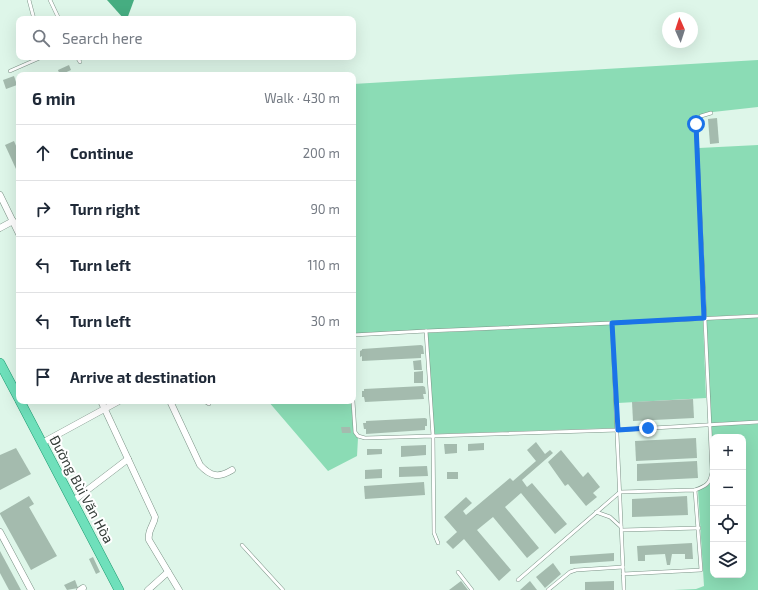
<!DOCTYPE html>
<meta charset="utf-8">
<style>
:root{--surface:#fff;--page:#f2f2f3;--text:#1f2937;--muted:#747a83;--line:#e0e1e3}
body{margin:0;font-family:"Exo 2",sans-serif;background:var(--page);color:var(--text)}
.controls{position:absolute;right:12px;bottom:12px;display:grid;overflow:hidden;border-radius:8px;box-shadow:0 4px 16px #0002}
.controls button{width:36px;height:36px;display:grid;place-items:center;padding:0;border:0;border-bottom:1px solid var(--line);background:var(--surface);color:var(--text);font:20px sans-serif}
.compass{position:absolute;left:662px;top:12px;width:36px;height:36px;border-radius:50%;background:var(--surface);box-shadow:0 4px 16px #0002;rotate:357deg}
.stop{position:absolute;width:12px;height:12px;margin:-9px;border:3px solid #1a73e8;border-radius:50%;background:#fff}
.stop.end{background:#1a73e8;border-color:#fff;box-shadow:0 1px 4px #0008}
.list{margin:0;padding:0;list-style:none}
h2{display:flex;justify-content:space-between;align-items:center;height:52px;margin:0;padding:0 16px;font-size:17px}
h2 small{font-size:13px;font-weight:400;color:var(--muted)}
.list li{display:grid;grid-template-columns:26px 1fr auto;gap:12px;align-items:center;box-sizing:border-box;height:56px;padding:0 16px;border-top:1px solid var(--line)}
.list b{display:block;font-size:15px;white-space:nowrap}
.list em{font-size:13px;font-style:normal;color:var(--muted)}
.icon{flex:none;width:22px;height:22px;fill:none;stroke:currentColor;stroke-width:2;stroke-linecap:round;stroke-linejoin:round}
.map{position:relative;flex:none;width:758px;height:590px;overflow:hidden}
.search{position:absolute;background:var(--surface);box-shadow:0 4px 16px #0002;left:16px;top:16px;width:340px;height:44px;display:flex;align-items:center;gap:10px;box-sizing:border-box;padding:0 14px;border-radius:8px;color:var(--muted);font-size:15px}
.panel{position:absolute;background:var(--surface);box-shadow:0 4px 16px #0002;left:16px;top:72px;width:340px;height:332px;border-radius:8px}
.map>svg:first-child{display:block}
.green{fill:#8bdcb5}
.water{fill:#46ad81}
.building{fill:#a4bbae}
.lines{fill:none;stroke-linecap:round;stroke-linejoin:round}
.lane-casing{stroke:#7b9286;stroke-width:4}
.street-casing{stroke:#7b9286;stroke-width:7}
.primary-casing{stroke:#1c9a70;stroke-width:10}
.lane{stroke:#fff;stroke-width:3}
.street{stroke:#fff;stroke-width:6}
.primary{stroke:#6fe0bb;stroke-width:9}
.route{stroke:#1a73e8;stroke-width:5}
.labels{text-anchor:middle;dominant-baseline:central;stroke-width:4;stroke-linejoin:round;paint-order:stroke}
.street-label{font-size:14px;fill:#343d38;stroke:#fff}
</style>
<div class="map">
<svg width="758" height="590" viewBox="0 0 758 590">
<rect width="100%" height="100%" fill="#def6e9"/>
<g class="green">
<path d="M758,60V107L704,113L698,119L695,125L702,317L353,334V84Z"/>
<path d="M758,145V314L705,317L699,148Z"/>
<path d="M758,317V421L710,423L705,320Z"/>
<path d="M703,320L706,398L618,403L613,324Z"/>
<path d="M610,324L616,428L434,434L427,333Z"/>
<path d="M268,401H351L354,432L358,438L357,456L328,471Z"/>
<path d="M758,424V590H674L696,589L704,586L698,490C708,487 712,484 713,474V575H743V437H713V467L711,426Z"/>
</g>
<path class="water" d="M107,0H134L127,19H124Z"/>
<g class="building">
<path d="M69,65L71,70L60,75L58,70Z"/>
<path d="M14,76L17,85L6,89L3,80Z"/>
<path d="M717,118L719,143L710,144L708,119Z"/>
<path d="M14,141L19,153V168L16,169L5,145Z"/>
<path d="M421,345L423,346L424,354H421V358L362,361V356L360,357V351L362,350V349Z"/>
<path d="M421,360L422,370H414L413,361Z"/>
<path d="M423,371V383H414V372Z"/>
<path d="M423,386L425,387L426,394H423L424,399L365,402L364,397H362V391H364V389Z"/>
<path d="M693,399L694,418L633,421L632,402Z"/>
<path d="M425,418L427,419V426H425V430L366,434V429H364L363,423H366V421Z"/>
<path d="M341,427H350L351,433H342Z"/>
<path d="M696,438L697,458L636,461L635,441Z"/>
<path d="M536,442L545,454L550,450L553,453L522,480L527,487L532,483L567,524L555,534L521,493L505,507L539,548L527,558L493,517L477,530L511,570L499,581L464,539L453,549L446,542L457,532L444,517L466,497L472,503L463,511L466,515L510,478L513,481L536,461L527,450Z"/>
<path d="M484,443V450L468,451V444Z"/>
<path d="M444,444H457V453L445,454Z"/>
<path d="M426,445V455L401,457V446Z"/>
<path d="M16,448L31,474L0,490V455Z"/>
<path d="M367,449H382V454L367,455Z"/>
<path d="M561,450L583,477L588,472L600,487L593,493L597,497L586,506L568,484L565,486L548,462Z"/>
<path d="M697,461L698,478L637,481V464Z"/>
<path d="M427,466L428,476L399,477V467Z"/>
<path d="M382,469V478L365,479V470Z"/>
<rect x="447" y="472" width="11" height="7"/>
<path d="M424,482L425,495L365,499L364,486Z"/>
<path d="M29,496L34,504L29,507L57,556L31,570L0,514V513Z"/>
<path d="M687,496L688,515L632,517V499Z"/>
<path d="M692,543L693,559H685V554H672L670,565H667L665,554L645,555V561H638L637,546Z"/>
<path d="M0,551L21,590H9L0,573Z"/>
<path d="M614,553V561L570,564V556Z"/>
<path d="M93,557L100,572L96,574L89,559Z"/>
<path d="M553,563L561,574L545,588L536,577Z"/>
<path d="M75,580L78,588L67,590L64,585Z"/>
<path d="M461,581L468,590H449Z"/>
<path d="M530,581L537,590H520Z"/>
<path d="M614,581V590H585V582Z"/>
</g>
<g class="lines">
<g class="lane-casing">
<g id="lane">
<path d="M29,0L34,19"/>
<path d="M50,0L59,19"/>
<path d="M77,57L80,62"/>
<path d="M10,71L42,57"/>
<path d="M612,323L426,331L433,436L618,430L758,422"/>
<path d="M353,335L426,331"/>
<path d="M204,401L209,404"/>
<path d="M353,401L355,432L358,436L365,438L433,436L434,533L438,543"/>
<path d="M695,490C706,486 710,484 712,472L696,124L701,116L711,113"/>
<path d="M596,512L610,517L621,527"/>
<path d="M622,530L699,528"/>
<path d="M242,545L283,590"/>
<path d="M458,572L472,590"/>
<path d="M518,580L620,492L695,490L701,570L623,574"/>
<path d="M548,590L570,572L576,570L623,567"/>
<path d="M624,590L612,323L758,316"/>
</g>
</g>
<g class="street-casing">
<g id="street">
<path d="M0,195L19,234"/>
<path d="M0,228L13,221"/>
<path d="M101,401L155,517C154,526 147,530 149,540L179,590"/>
<path d="M170,401L200,465C211,477 219,478 232,470"/>
<path d="M42,443L119,401"/>
<path d="M73,501L128,459"/>
<path d="M0,532L31,590"/>
<path d="M80,590L83,588"/>
<path d="M148,590L168,572"/>
</g>
</g>
<g class="primary-casing">
<g id="primary">
<path d="M0,363L19,399"/>
<path d="M20,401L119,590"/>
</g>
</g>
<use href="#lane" class="lane"/>
<use href="#street" class="street"/>
<use href="#primary" class="primary"/>
</g>
<g class="lines">
<path class="route" d="M648,428L618,430L612,323L704,318L696,124"/>
</g>
<g class="labels">
<g class="street-label">
<text transform="translate(82 489) rotate(62)">Đường Bùi Văn Hòa</text>
</g>
</g>
</svg>
<div class="controls">
<button>+</button>
<button>−</button>
<button><svg class="icon" aria-label="locate" viewBox="0 0 24 24"><circle cx="12" cy="12" r="6"/><path d="M12 2v4M12 18v4M2 12h4M18 12h4"/></svg></button>
<button><svg class="icon" aria-label="layers" viewBox="0 0 24 24"><path d="M12 4l9 5-9 5-9-5zM3 14l9 5 9-5"/></svg></button>
</div>
<svg class="compass" viewBox="-18 -18 36 36"><path d="M0-13l5 13h-10z" fill="#e53935"/><path d="M0 13l5-13h-10z" fill="#747a83"/></svg>
<div class="stop" style="left:696px;top:124px"></div>
<div class="stop end" style="left:648px;top:428px"></div>
<div class="search"><svg class="icon" aria-label="search" viewBox="0 0 24 24"><circle cx="10" cy="10" r="6"/><path d="M15 15l6 6"/></svg>Search here</div>
<section class="panel">
<h2>6 min<small>Walk · 430 m</small></h2>
<ul class="list">
<li><svg class="icon" aria-label="ahead" viewBox="0 0 24 24"><path d="M12 20V5M6 11l6-6 6 6"/></svg><div><b>Continue</b></div><em>200 m</em></li>
<li><svg class="icon" aria-label="right" viewBox="0 0 24 24"><path d="M7 20v-9h11M14 6l5 5-5 5"/></svg><div><b>Turn right</b></div><em>90 m</em></li>
<li><svg class="icon" aria-label="left" viewBox="0 0 24 24"><path d="M17 20v-9H6M10 6l-5 5 5 5"/></svg><div><b>Turn left</b></div><em>110 m</em></li>
<li><svg class="icon" aria-label="left" viewBox="0 0 24 24"><path d="M17 20v-9H6M10 6l-5 5 5 5"/></svg><div><b>Turn left</b></div><em>30 m</em></li>
<li><svg class="icon" aria-label="arrive" viewBox="0 0 24 24"><path d="M6 21V4h12l-3 4 3 4H6"/></svg><div><b>Arrive at destination</b></div></li>
</ul>
</section>
</div>
